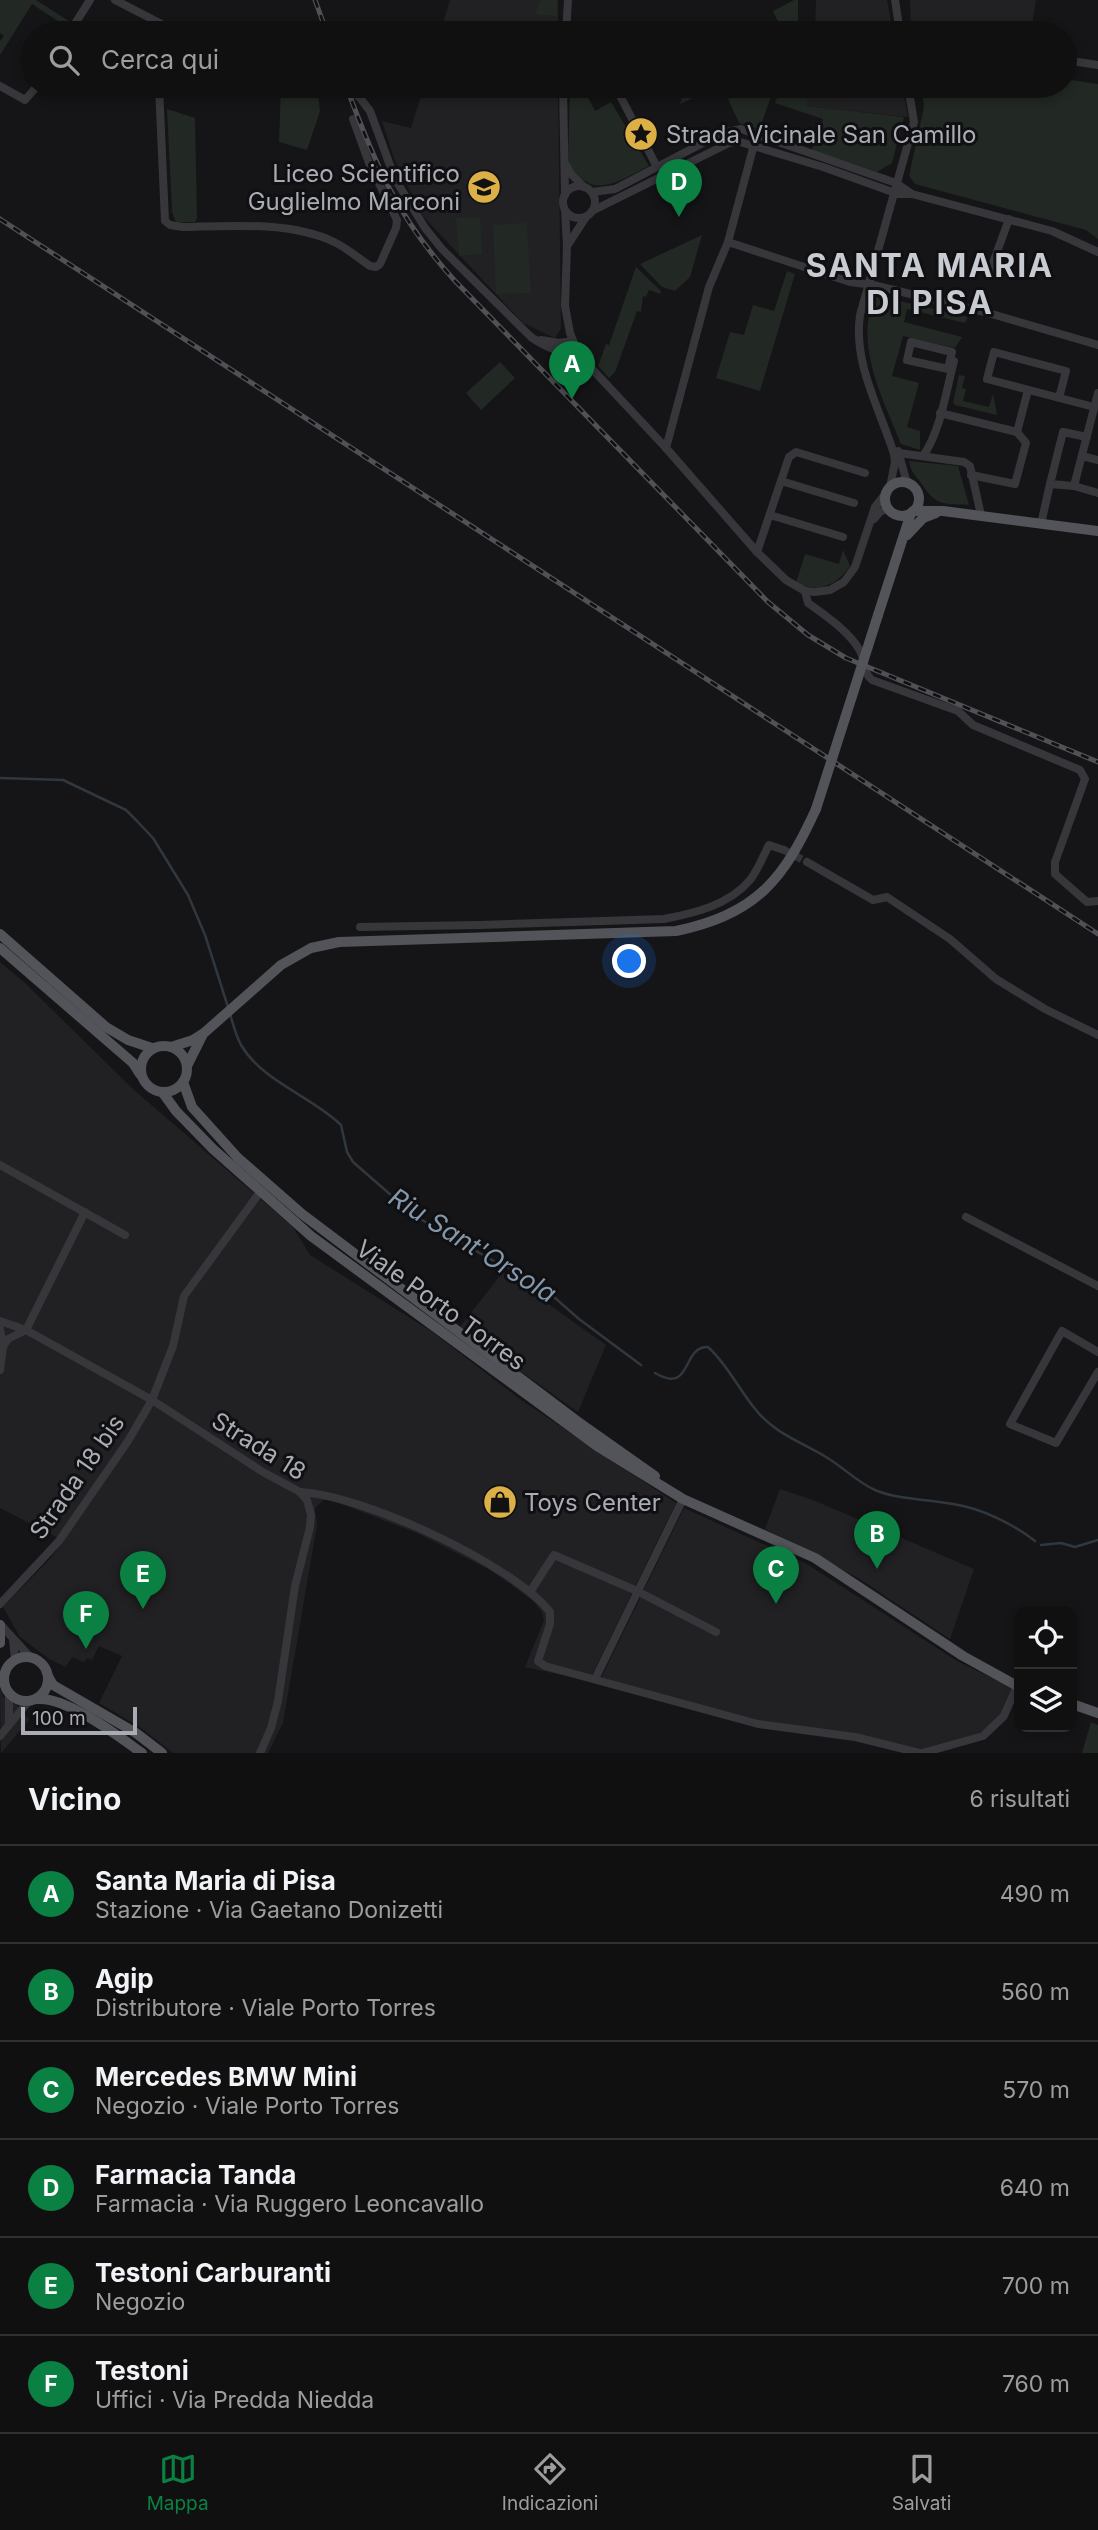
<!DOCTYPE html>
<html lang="it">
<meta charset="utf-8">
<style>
:root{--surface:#101011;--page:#19191a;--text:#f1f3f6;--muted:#9c9d9f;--line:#303031;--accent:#0b8043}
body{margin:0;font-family:Inter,sans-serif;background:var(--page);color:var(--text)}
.controls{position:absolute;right:21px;bottom:21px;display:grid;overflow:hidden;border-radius:14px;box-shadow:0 4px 10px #0003}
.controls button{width:63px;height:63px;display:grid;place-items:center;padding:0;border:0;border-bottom:2px solid var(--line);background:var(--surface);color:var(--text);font:35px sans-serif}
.scale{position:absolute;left:21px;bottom:18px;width:116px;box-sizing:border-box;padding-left:7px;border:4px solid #a9acb5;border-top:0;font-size:19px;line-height:24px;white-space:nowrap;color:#a9acb5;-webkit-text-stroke:5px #101012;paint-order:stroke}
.you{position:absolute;left:630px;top:962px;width:24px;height:24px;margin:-18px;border:5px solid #fff;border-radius:50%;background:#1a73e8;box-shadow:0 0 0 10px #1a73e833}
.badge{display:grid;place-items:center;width:46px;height:46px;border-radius:50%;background:var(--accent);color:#fff;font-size:23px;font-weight:700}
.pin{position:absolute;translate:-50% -58px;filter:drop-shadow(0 2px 4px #0008)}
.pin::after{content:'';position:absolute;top:37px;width:24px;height:21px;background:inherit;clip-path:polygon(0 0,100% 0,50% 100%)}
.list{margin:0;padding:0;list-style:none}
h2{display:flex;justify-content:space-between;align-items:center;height:91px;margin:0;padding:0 28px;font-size:30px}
h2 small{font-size:23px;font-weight:400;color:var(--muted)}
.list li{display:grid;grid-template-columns:46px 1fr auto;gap:21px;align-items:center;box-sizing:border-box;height:98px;padding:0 28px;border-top:2px solid var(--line)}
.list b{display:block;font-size:26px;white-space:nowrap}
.list p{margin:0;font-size:23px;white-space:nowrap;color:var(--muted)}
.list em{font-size:23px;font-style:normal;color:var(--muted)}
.icon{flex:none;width:38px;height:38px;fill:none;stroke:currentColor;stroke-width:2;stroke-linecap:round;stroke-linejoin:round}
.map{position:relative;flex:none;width:1098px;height:1753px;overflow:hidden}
.search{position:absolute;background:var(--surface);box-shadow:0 4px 10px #0003;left:21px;right:21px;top:21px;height:77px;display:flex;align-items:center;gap:18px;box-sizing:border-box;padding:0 24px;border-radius:38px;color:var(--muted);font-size:26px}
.sheet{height:679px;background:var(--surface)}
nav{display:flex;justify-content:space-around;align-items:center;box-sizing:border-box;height:98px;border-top:2px solid var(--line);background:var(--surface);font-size:19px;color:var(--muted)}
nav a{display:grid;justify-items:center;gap:4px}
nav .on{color:var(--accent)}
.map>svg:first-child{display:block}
.built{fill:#212123}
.green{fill:#222823}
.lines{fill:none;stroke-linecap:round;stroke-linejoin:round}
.stream{stroke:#30373e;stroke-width:2.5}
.minor-tunnel{stroke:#333337;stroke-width:8;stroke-dasharray:8 4;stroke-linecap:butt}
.minor{stroke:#37373b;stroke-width:8}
.major{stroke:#53545a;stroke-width:10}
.rail-casing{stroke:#505156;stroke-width:5}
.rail{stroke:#101012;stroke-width:2.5;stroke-dasharray:8;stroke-linecap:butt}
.major-bridge{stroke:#53545a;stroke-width:10}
.labels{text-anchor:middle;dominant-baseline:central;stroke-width:6;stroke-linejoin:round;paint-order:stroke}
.poi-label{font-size:24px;fill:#a9acb5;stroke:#101012;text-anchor:start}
.street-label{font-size:24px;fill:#a9acb5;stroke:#101012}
.water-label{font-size:26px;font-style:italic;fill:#8398ac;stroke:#101012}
.district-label{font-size:32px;font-weight:bold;letter-spacing:2px;fill:#c9cbd2;stroke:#101012}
</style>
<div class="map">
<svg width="1098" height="1753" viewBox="0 0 1098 1753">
<rect width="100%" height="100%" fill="#151517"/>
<g class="built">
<path d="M450,0H558V33H440Z"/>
<path d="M816,0H887L893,33H815Z"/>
<path d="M910,0H1036L1031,33H927L911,31Z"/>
<path d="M424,86H558L561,328L555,338L523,323L422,215L394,158L382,121L411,128Z"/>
<path d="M809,86H902L908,117L806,106Z"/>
<path d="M0,962L25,983L134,1090L293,1227L310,1255L431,1331L521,1400L676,1503L589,1681L525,1667L544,1620L542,1612L534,1602L513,1586L488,1569L419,1534L326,1498L315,1508L317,1525L283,1723L268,1753H173L141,1728L99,1703L122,1656L99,1646L92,1660L87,1658L84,1662L72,1657L66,1667L49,1659L20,1637L3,1607L49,1560L64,1541L0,1508Z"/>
<path d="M503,1272L606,1345L578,1412L459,1328Z"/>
<path d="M780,1489L813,1500L974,1569L950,1639L858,1578L765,1529Z"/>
<path d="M684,1508L807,1564L957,1661L1013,1688L1001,1715L980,1733L923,1749L855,1734L759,1723L601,1678Z"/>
<path d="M0,1689L3,1697L17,1705L29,1720L1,1753Z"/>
</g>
<g class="green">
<path d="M0,0H36L69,21L64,25L32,4L0,55V41L4,36L0,33Z"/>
<path d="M541,0H557V16L535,14Z"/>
<path d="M794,0H798V24L794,33H784L773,11Z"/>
<path d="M1065,79L1098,84V239L1086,230L915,184L909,176L924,107L922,86H1065Z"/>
<path d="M281,86H317L320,111L307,150L279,142Z"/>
<path d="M570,86H582L595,111L611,102L649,166C616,182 593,202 568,163Z"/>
<path d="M686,86L688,89L694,86H719L680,104Z"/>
<path d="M756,86H775L759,130L739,123L728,99Z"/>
<path d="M781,86H809L807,106L904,117L892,163L877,172L812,150L823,119L775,103Z"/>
<path d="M167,109L195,118L197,218L195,222H176L172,212Z"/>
<path d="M480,217L482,254L459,256L456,218Z"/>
<path d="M527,223L531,293L496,294L493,225Z"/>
<path d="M702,235L690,277L675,291L662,287L640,264Z"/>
<path d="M636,267L661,291L660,294L649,290L646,297L643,296L641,312L637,311L615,372L609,378L598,366L606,344L609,345Z"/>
<path d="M787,271L795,274L760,391L716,378L730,332L744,335L753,305L774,311Z"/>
<path d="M874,295L968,317L965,323L907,309L904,322L962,337L955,348L903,336L892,376L919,383L907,427L920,431V450L901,444C882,396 855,348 874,295Z"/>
<path d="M500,362L515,378L481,410L466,393Z"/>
<path d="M959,375L965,376L962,388L966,389L963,401L989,407L993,394L997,415L955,405L953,402Z"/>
<path d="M909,461L958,466L969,505C946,504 936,506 923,486C917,476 911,474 909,461Z"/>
<path d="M843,550L850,566C836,586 819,593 796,583L805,554L839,564Z"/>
<path d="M1091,1722L1098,1725V1753H1082Z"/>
</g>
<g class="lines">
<g class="stream">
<path d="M0,778L63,780L126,810L137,821L153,838L188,895L205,935L228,1007"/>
<path d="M230,1014C233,1024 236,1036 241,1045C263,1082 311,1096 341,1125L347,1152L353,1162L415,1216L497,1263L520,1272L538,1283L579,1319L641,1365"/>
<path d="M655,1373C693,1395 681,1346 708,1347C728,1365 739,1390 756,1410C775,1434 802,1442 826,1457C843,1467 857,1482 875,1490C899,1500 927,1499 953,1504C981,1508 1013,1524 1035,1541"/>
<path d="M1041,1545L1061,1543L1075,1547L1098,1540"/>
</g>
<path class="minor-tunnel" d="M784,850L807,862"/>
<g class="minor">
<path d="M115,0L179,33"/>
<path d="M895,0L900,33"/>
<path d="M69,33L90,0"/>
<path d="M566,33L568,0"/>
<path d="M1065,60L1098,65"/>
<path d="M0,86L25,100L37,86"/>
<path d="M159,86L165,221L170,225L183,227C229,226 291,221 334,242C347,248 358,258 370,266L376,267L380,264L396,228L397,220L369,163L353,119"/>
<path d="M345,86L360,98L370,111L395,179L425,228L442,249L531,337C546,348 561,353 579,355"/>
<path d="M563,86L565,195"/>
<path d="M615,86L657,167"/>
<path d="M566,165L571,174L584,187"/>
<circle cx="579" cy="202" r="16"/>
<path d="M592,192L615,189L722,133L741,129L896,183L912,194"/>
<path d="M565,210L567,246L565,306L570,333L579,355L666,448L757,552L786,580L805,591L815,592L830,590L844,582L855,567L875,507L886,493"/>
<path d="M592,211L729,143L737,141L823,167L898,194H912L1052,231L1098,252"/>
<path d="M728,242L850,282L873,285L985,312L1098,345"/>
<path d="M567,246L586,217"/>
<path d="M990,271L1009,219"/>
<path d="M541,340L559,343L572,341"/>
<path d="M1059,398L1066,371L994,352L987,379L1094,407"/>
<path d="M940,413L1017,432"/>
<path d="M1017,432L1028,390"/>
<path d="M666,448L709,287L728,242L755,141"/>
<path d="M898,451L907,483"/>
<path d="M899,453L964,462L970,466L981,515"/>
<path d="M923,456C941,430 946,391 954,361L950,360L952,352L911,342L907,360L948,369L950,360"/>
<path d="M1082,456L1098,460"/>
<path d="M971,475L1015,484L1026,443L1017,432"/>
<path d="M781,481L854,503"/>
<path d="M1050,484L1063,432L1087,437"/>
<path d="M1074,486L1098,493"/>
<path d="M890,487L895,462L894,454C880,409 853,364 860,315L914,122L908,86"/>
<path d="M770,515L843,537"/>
<path d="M874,519L880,512L888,508"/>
<path d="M1041,524L1050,484L1074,486L1098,393"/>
<path d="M757,552L789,457L796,452L865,473"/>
<path d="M805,591L808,603C826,616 847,630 859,649C866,659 862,672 872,680L958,711L973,725L1080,770L1085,779L1055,862V874L1087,902L1098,901"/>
<path d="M807,862L873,900L887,897L950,939L996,979L1045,1009L1098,1035"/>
<path d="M360,927L479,925L664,919C695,913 729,905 750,880C758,870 763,856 769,845L784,850"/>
<path d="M0,1165L125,1235"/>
<path d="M966,1217L1098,1286"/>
<path d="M0,1321L26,1330L152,1400L263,1472L300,1492L307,1500L311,1515L310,1527L295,1586L278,1701L271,1728L260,1753"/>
<path d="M0,1329L3,1347L0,1370"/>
<path d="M3,1347L8,1339L26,1330L85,1212"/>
<path d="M1098,1352L1062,1331L1010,1424L1056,1443L1098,1372"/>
<path d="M300,1492C362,1495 511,1563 550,1612V1624L538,1661L545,1666L758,1724L855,1737L920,1753"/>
<path d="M530,1592L554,1555L637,1591L716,1632"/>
<path d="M0,1604L59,1541L128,1441L152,1400L173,1346L184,1296L260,1192"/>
<path d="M0,1624L31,1658"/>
<path d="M13,1639L15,1660"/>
<path d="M595,1679L683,1499"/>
<path d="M9,1724V1694"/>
<path d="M0,1736L28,1702"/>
<path d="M922,1753L983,1736L1004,1716L1017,1686"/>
</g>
<g class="major">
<circle cx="902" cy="499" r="17"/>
<path d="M913,511H943L1098,531"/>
<path d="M907,535L923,518L936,513"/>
<path d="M878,615L911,513"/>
<path d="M0,934L106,1027L128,1040L152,1048"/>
<path d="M0,948L133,1063L140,1074"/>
<circle cx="164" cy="1069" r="23"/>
<path d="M171,1047L193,1040L204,1033L281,965L311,948L339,942L676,931C756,915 784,879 816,809"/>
<path d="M187,1066L202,1036"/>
<path d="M183,1082L192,1107L238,1158L302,1214L577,1421L655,1476"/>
<path d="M163,1093L176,1111L213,1149L311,1236L597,1446L683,1499L815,1558L963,1656L1019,1687"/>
<path d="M0,1643V1625"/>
<circle cx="26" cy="1679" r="22"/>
<path d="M49,1678L53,1685L136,1733L162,1753"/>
<path d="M38,1699C67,1697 118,1736 142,1753"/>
<path d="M1072,1704L1098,1713"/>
</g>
<g class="rail-casing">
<g id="rail">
<path d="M315,0L327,33"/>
<path d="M346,86C376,166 397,217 455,281L768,602L808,635L846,658L1098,762"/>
<path d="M0,219L1098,934"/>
</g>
</g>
<use href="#rail" class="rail"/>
<path class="major-bridge" d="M816,809L878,615"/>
</g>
<defs>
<g id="sight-disc" transform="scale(1.75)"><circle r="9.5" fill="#ddaf47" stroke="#101012"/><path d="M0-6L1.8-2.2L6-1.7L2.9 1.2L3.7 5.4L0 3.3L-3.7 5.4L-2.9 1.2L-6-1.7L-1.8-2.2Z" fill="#111"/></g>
<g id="school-disc" transform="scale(1.75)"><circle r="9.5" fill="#ddaf47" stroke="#101012"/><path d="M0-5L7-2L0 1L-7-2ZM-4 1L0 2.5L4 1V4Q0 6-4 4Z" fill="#111"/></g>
<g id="shop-disc" transform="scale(1.75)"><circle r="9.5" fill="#ddaf47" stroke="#101012"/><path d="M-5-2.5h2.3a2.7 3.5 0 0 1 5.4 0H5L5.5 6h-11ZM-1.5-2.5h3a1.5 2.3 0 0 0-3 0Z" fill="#111"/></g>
</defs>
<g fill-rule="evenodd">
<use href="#sight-disc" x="641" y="134"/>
<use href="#school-disc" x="484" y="187"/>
<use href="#shop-disc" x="500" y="1502"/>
</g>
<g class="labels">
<g class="poi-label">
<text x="666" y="134">Strada Vicinale San Camillo</text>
<text x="460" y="173" text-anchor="end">Liceo Scientifico<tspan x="460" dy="28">Guglielmo Marconi</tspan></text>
<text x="524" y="1502">Toys Center</text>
</g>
<g class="street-label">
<text transform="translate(441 1305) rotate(36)">Viale Porto Torres</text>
<text transform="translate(259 1446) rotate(32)">Strada 18</text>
<text transform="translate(77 1477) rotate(-55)">Strada 18 bis</text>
</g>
<g class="water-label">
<text transform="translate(473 1245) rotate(32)">Riu Sant'Orsola</text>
</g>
<g class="district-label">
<text x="930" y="265">SANTA MARIA<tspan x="930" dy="37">DI PISA</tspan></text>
</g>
</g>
</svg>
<div class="controls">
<button><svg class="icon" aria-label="locate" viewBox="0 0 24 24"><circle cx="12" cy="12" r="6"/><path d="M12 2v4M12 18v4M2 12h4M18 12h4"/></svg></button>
<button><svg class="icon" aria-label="layers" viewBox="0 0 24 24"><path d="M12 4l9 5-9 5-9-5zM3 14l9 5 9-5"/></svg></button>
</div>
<div class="scale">100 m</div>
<div class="you"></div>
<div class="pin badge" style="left:572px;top:399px">A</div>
<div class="pin badge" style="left:877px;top:1569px">B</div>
<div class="pin badge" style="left:776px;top:1604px">C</div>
<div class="pin badge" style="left:679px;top:217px">D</div>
<div class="pin badge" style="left:143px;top:1609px">E</div>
<div class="pin badge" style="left:86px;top:1649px">F</div>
<div class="search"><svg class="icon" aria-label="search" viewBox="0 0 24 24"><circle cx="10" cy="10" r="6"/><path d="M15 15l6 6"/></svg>Cerca qui</div>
</div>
<section class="sheet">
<h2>Vicino<small>6 risultati</small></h2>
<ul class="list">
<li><span class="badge">A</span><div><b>Santa Maria di Pisa</b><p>Stazione · Via Gaetano Donizetti</p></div><em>490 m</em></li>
<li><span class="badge">B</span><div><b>Agip</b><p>Distributore · Viale Porto Torres</p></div><em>560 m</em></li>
<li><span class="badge">C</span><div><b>Mercedes BMW Mini</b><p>Negozio · Viale Porto Torres</p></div><em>570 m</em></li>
<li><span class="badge">D</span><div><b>Farmacia Tanda</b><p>Farmacia · Via Ruggero Leoncavallo</p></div><em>640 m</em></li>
<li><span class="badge">E</span><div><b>Testoni Carburanti</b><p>Negozio</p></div><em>700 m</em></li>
<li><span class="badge">F</span><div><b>Testoni</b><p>Uffici · Via Predda Niedda</p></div><em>760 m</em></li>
</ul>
</section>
<nav>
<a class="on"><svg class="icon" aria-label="map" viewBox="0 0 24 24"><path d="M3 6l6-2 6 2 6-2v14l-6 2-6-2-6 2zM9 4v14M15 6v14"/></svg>Mappa</a>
<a><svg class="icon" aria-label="directions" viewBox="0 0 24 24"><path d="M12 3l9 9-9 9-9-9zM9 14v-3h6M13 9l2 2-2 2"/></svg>Indicazioni</a>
<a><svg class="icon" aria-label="saved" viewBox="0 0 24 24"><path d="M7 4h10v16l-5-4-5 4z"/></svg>Salvati</a>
</nav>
